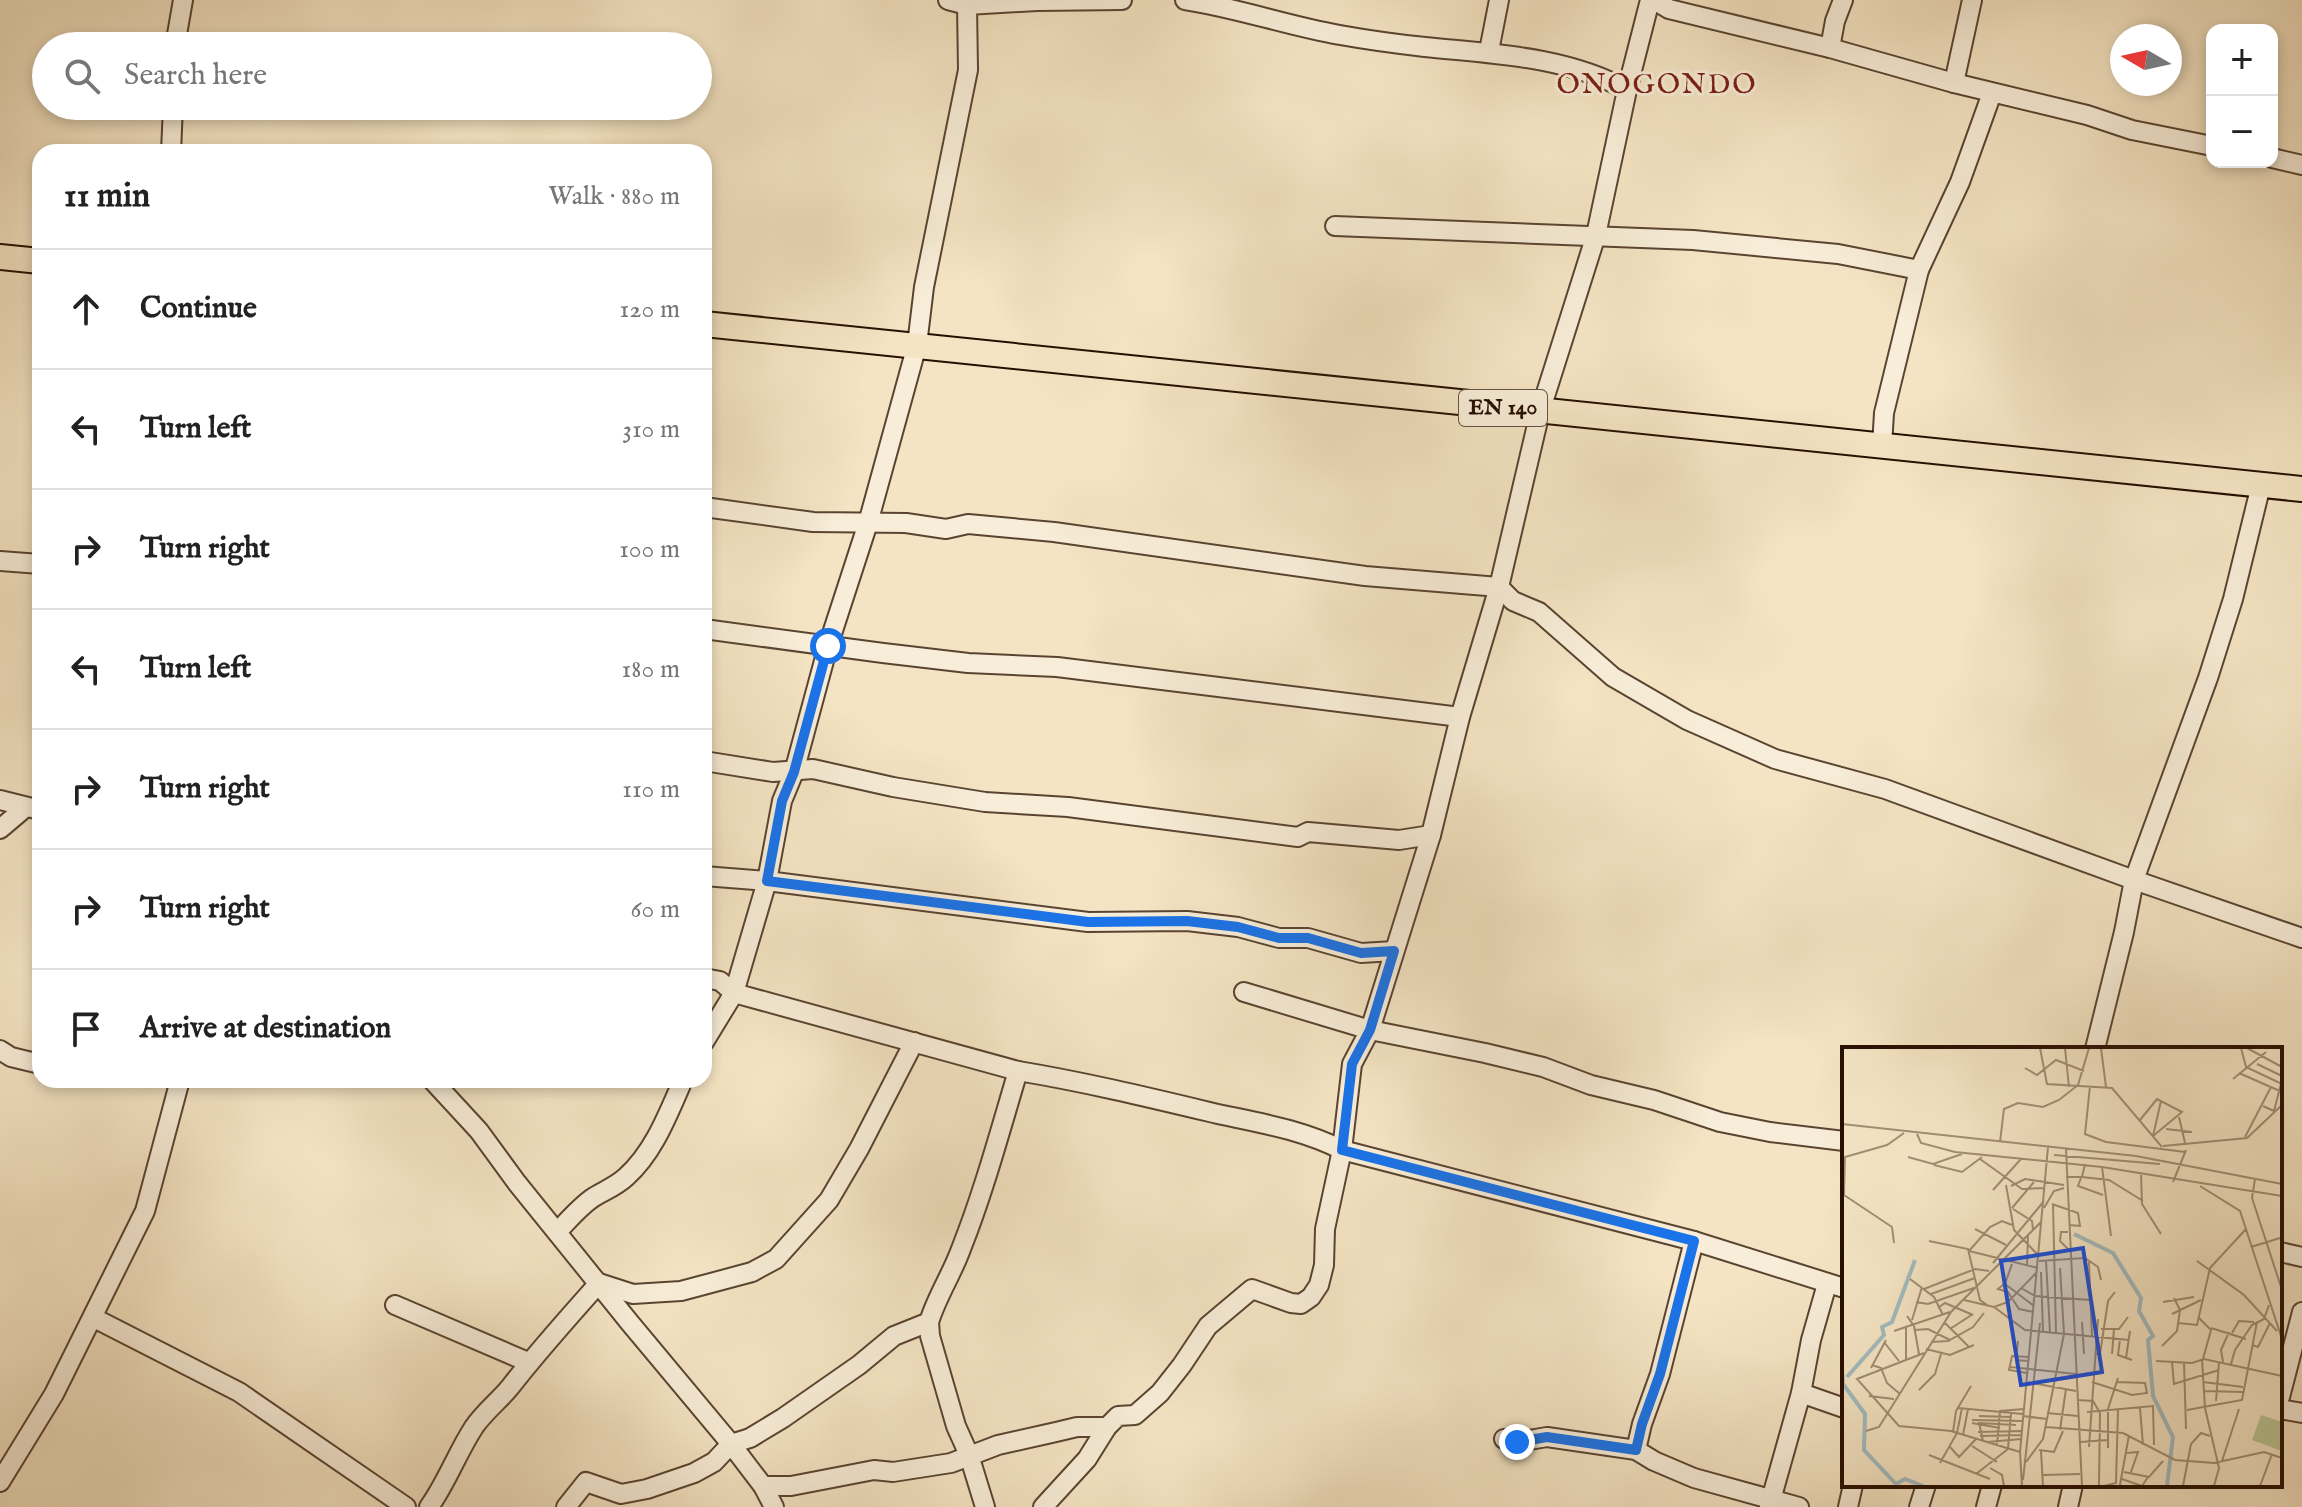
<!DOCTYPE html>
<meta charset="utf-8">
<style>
:root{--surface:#fff;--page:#f6f6f6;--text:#222;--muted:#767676;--line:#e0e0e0}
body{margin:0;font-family:"IM FELL English",serif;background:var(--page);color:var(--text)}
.controls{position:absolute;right:24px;top:24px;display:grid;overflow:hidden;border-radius:16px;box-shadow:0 4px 12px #0003}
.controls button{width:72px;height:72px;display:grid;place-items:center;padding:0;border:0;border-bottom:2px solid var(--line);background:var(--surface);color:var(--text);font:40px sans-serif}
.compass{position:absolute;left:2110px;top:24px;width:72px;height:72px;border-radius:50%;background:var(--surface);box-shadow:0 4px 12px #0003;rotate:279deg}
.stop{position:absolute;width:24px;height:24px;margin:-18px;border:6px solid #1a73e8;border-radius:50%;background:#fff}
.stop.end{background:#1a73e8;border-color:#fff;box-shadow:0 2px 8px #0008}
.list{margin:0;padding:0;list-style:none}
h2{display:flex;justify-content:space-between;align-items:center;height:104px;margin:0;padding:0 32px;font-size:34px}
h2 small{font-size:26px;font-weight:400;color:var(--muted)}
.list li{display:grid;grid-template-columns:52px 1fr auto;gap:24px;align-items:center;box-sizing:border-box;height:120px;padding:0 32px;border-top:2px solid var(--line)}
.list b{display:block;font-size:30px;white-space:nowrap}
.list em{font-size:26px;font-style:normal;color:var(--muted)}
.icon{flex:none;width:44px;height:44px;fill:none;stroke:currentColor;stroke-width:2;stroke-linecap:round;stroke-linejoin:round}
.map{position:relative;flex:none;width:2302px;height:1507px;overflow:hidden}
.search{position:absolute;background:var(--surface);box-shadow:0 4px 12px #0003;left:32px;top:32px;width:680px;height:88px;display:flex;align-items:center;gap:20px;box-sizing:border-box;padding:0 28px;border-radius:44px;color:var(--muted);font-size:30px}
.panel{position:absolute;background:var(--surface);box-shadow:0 4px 12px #0003;left:32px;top:144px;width:680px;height:944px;border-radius:24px}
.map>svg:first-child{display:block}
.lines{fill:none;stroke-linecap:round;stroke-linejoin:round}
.minor-casing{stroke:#5a4431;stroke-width:22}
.major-casing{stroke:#270e00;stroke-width:28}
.minor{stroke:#f8edd8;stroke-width:18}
.major{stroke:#f4e4c3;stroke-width:24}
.route{stroke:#1a73e8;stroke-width:10}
.labels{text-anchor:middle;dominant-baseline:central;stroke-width:6;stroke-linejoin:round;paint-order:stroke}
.shield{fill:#f8edd8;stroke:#665141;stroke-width:2}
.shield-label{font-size:22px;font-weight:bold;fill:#270e00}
.quarter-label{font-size:28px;letter-spacing:2px;fill:#7a1f14;stroke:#f8edd8}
.inset-river{fill:none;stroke:#a2bbbf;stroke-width:4}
.inset-road{fill:none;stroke:#a28e75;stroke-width:2}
.view{fill:#1d4ed8;fill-opacity:0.15;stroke:#1d4ed8;stroke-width:4}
.inset-edge{fill:none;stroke:#270e00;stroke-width:4}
</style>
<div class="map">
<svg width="2302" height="1507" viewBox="0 0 2302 1507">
<rect width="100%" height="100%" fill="#f4e4c3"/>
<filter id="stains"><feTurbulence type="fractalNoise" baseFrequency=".0025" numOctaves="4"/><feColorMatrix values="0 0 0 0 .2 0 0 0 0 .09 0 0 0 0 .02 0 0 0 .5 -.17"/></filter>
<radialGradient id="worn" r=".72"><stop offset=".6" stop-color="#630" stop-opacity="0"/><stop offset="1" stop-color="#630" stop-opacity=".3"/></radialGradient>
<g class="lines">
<g class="minor-casing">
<g id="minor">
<path d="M948,0L967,5L1037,1L1122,0"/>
<path d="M1185,0C1238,8 1288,26 1340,35C1368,40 1397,44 1425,47C1493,54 1566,56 1627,90"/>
<path d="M1654,0L1669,9L1830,48L1954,83L2087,115L2132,130L2212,146"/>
<path d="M175,46L183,0"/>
<path d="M1830,48L1835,21L1843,0"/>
<path d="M1489,51L1499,0"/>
<path d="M1954,83L1972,0"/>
<path d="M171,152L173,106"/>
<path d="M2272,158L2302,165"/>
<path d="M1335,226L1693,240L1838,254L1919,270"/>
<path d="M1882,446L1884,413L1919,270L1960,182L1992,93"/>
<path d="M704,507L813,522L906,523L946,529L968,524L1054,532L1365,576L1499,587L1513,601L1539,612L1613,677L1687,720L1775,759L1885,789L2134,880L2302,938"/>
<path d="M0,561L40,564"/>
<path d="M704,629L883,653L968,663L1057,667L1460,717"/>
<path d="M704,761L773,772L813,769L893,787L985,802L1068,807L1298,837L1308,832L1399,840L1431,835"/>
<path d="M0,800L40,810"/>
<path d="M0,829L26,807"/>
<path d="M704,876L767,881L1088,922L1187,921L1238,927L1279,938H1308L1361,953L1394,951"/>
<path d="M704,978L720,981L734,993L1018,1071C1085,1082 1151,1098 1218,1114C1260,1123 1303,1130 1342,1150L1694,1241L1844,1288"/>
<path d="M1244,992L1370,1030L1485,1053L1543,1067L1591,1085L1654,1100L1720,1122L1770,1132L1844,1141"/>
<path d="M704,1042L734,993L767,881L782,801L794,772L828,646L868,523L917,345L924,287L968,70L967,5"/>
<path d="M2095,1049L2124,932L2134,880L2208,678L2233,599L2261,485"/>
<path d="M0,1050L11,1057L40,1064"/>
<path d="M432,1080L479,1131L517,1183L630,1323L731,1444L763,1486L774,1507"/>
<path d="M557,1232C568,1221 580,1206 594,1197C605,1190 615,1187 626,1177C654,1152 668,1114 683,1080"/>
<path d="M2280,1252L2302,1257"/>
<path d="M395,1305L528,1362"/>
<path d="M94,1318L239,1392L406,1507"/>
<path d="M929,1322L930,1336L956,1426L969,1455L985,1507"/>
<path d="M1801,1393L1844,1408"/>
<path d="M2280,1397L2302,1312"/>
<path d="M2280,1409L2302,1413"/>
<path d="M1504,1439L1517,1442L1547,1437L1636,1450L1654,1461L1694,1478L1799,1507"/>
<path d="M1636,1450L1642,1424L1660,1374L1694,1241"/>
<path d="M0,1482L54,1394L145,1211L180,1080"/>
<path d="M763,1486H791L874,1470L893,1472L951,1463L998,1445L1056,1432L1077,1427H1107"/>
<path d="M429,1507C447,1482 457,1453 474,1427C485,1411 500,1400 511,1386C539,1350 569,1317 599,1283L633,1294L681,1291L752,1272L776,1259L829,1200L859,1149L914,1042"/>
<path d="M566,1507L586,1482L621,1494L647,1489L694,1473L714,1462L731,1444L750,1438L783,1418L859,1365L894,1336L929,1322C937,1296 952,1274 961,1249C984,1191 1000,1131 1018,1071"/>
<path d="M1043,1507L1087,1459L1107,1427L1118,1416L1135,1415L1160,1393L1182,1365L1208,1326L1252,1289L1291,1303L1301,1304L1311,1297L1319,1285L1324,1265L1325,1229L1342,1150L1352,1064L1370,1030L1431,835L1460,717L1499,587L1540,412L1596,235L1627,90L1650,0"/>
<path d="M1769,1507L1801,1393L1811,1340L1827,1284"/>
<path d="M1848,1507L1853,1485"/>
<path d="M1919,1507L1926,1485"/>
<path d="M1986,1507L1992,1485"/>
<path d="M2068,1507L2073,1485"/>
</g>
</g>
<g class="major-casing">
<g id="major">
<path d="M0,257L40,261"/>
<path d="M704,324L2302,489"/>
</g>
</g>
<use href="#minor" class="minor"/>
<use href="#major" class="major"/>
</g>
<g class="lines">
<path class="route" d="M828,646L794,772L782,801L767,881L1088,922L1187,921L1238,927L1279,938H1308L1361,953L1394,951L1370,1030L1352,1064L1342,1150L1694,1241L1660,1374L1642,1424L1636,1450L1547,1437L1517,1442"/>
</g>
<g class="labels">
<rect class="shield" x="1459" y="390" width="88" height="36" rx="6"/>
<g class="shield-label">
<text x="1503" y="408">EN 140</text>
</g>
<g class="quarter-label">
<text x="1657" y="85">ONOGONDO</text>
</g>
</g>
<g transform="translate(1842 1047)">
<rect width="440" height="440" fill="#f4e4c3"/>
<path d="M419,368L440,375V404L410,393Z" fill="#bbc494"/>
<path class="inset-river" d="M232,187L271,206L299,251L297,264L311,289L306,293L311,349L331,390L325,439M0,323L1,337L23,367L22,403L54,437L63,432L81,439M5,330L42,288L40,280L50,275L73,213"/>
<path class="inset-road" d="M198,1L205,37L270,41L320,100M223,1L227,40M259,1L264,40M399,1L404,20L440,37M405,1L440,20M415,17L440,29M183,21L195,28L214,13L242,24M397,26L440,45M391,32L424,5M248,39L243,87L264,95L343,105M421,59L432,64L440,33M337,70L343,96M298,73L315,52L340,65L311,89M0,77L294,109L440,137M324,82L350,85M75,87L79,96L113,105L260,120L440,149M311,89L319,54M403,90L429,40M158,95L162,62L176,56L201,60L217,53L236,38L247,1M321,99L405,91L440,58M224,102L240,439M212,108L318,117M66,110L91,117L120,107M138,112L180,142L203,141M92,118L120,125L140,110M260,120L269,189M299,126L300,157L319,187M224,130H240L243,117M240,130L267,133L301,154M239,131L236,139L261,148M413,132L410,151L440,243M331,135L344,103M164,138L172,183L197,209M169,139L183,132L222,138M358,139L398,164L440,292M151,143L179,112M210,157L236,166L238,179L227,178M211,157L214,286M170,161L192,135M202,161L212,144L222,141M171,162L190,174L191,183M133,182L164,198M226,185H219L218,194L227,203M87,194L126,202L138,253L145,258M52,196L50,180L2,148L3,110L45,98L62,86M409,200L438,191M127,204L196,221M127,204L148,180L160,174L170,178M197,214L243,211L256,220L259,233M204,214L208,285M355,214L402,248L435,284M247,215L250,289M151,216L202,154M170,217L163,237L192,259M185,220L186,187M199,225L201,284M68,232L92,250L101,268M162,237L156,242L166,245L177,262L192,265M179,241L193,249L248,253M82,242L133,222L147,224M89,247L133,231M122,253L152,260L166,255L195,225M74,255L86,257L132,241M321,255L352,250M152,260L183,283L287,293M96,261L103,256L131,268M330,267L359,253M65,269L72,279L77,307M357,271L369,283L361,312M70,273L80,240M102,275L127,300M240,275L242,307M336,276L355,278L368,221L404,182M369,281L404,292M108,282L131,267M259,282H277L286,270M73,283L86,282L108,293M52,284L108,265M390,286L397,274L412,275M278,292L276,308L290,313M176,294L174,313L187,314M42,295L57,314M89,295L106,294L131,280L142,266M410,298L416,300L428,276M320,299L335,284L338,263L332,251M84,302L108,308L132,298M82,306L15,332L57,379L109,384L178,405M253,307H258L266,254L273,245M270,307L272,282M284,311L288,284M64,312V280M360,312L363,361L377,421L372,439M314,314L350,316L362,312L440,329M330,315L332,337L377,323M342,315L344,382M381,315L379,303L387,285M389,317L393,303L410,278L422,272L427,258M30,318L39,321L45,336L58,347M168,320L234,327M29,321L44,293M185,326L167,323L170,309L187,310M184,335L234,344M250,335L290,348L305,346L303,336L274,335M361,335L401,340M77,343L93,327L99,307M362,344L401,345M27,349L52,352M235,353L251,354L258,366L257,439M374,354L377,315M116,361L181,367M298,361L301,398M345,363L400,353L415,275M245,365L311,359L312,398M205,366L236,369M137,369L168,370M181,369L205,372M130,373L180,374M130,376L158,381M204,380L281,386L333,413L372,416L422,405L440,411M218,383L224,342M24,384L37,380L109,265L200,174M111,385L114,364L129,339M136,385L179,384M121,388L126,362M138,389L179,388M141,394L137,376L174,378M146,395L179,392M238,395L266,393M155,398L158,364L182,362M130,399L155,415M108,400L117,410L134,392M247,400L256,272M266,401V362L276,331M197,403L212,405L221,384M199,404L201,439M285,406L296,405L289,425M87,408L148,432M380,414L397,362M184,415L201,392L222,287L218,221M98,416L115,386L120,361M148,421L160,428L162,439M282,425L307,430L321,414M134,427L166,402L169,366M201,428L238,427M280,432L300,439L306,430M181,433L198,276M278,438L287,388M180,439L178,405L206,100M262,439L274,436L276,363M341,439L349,397L359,386L368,389M418,439L430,407"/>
<path class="view" d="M241,201L260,325L179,338L159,214Z"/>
<rect width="440" height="440" class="inset-edge"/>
</g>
<rect width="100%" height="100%" filter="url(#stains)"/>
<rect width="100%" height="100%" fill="url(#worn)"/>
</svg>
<div class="controls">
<button>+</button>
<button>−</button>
</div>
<svg class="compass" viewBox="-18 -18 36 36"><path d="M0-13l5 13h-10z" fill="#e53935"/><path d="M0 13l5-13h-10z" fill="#767676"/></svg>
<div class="stop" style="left:828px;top:646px"></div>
<div class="stop end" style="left:1517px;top:1442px"></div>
<div class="search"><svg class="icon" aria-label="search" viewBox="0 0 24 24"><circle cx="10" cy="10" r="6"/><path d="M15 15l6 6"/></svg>Search here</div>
<section class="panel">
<h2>11 min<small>Walk · 880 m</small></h2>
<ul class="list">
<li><svg class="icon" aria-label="ahead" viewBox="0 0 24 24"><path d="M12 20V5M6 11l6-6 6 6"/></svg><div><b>Continue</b></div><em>120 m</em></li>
<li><svg class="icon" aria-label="left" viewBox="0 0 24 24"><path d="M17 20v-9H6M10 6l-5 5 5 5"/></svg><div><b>Turn left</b></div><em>310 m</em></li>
<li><svg class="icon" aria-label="right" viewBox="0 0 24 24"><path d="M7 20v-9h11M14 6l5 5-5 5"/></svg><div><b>Turn right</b></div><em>100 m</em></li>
<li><svg class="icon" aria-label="left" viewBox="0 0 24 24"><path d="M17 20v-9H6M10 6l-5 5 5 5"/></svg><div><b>Turn left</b></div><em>180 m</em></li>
<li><svg class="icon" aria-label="right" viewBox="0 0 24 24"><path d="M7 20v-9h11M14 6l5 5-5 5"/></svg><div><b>Turn right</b></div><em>110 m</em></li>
<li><svg class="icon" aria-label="right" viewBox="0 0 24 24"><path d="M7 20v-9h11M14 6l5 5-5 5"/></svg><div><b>Turn right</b></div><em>60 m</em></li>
<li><svg class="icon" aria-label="arrive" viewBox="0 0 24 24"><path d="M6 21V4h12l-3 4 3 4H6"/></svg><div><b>Arrive at destination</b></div></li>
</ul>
</section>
</div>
